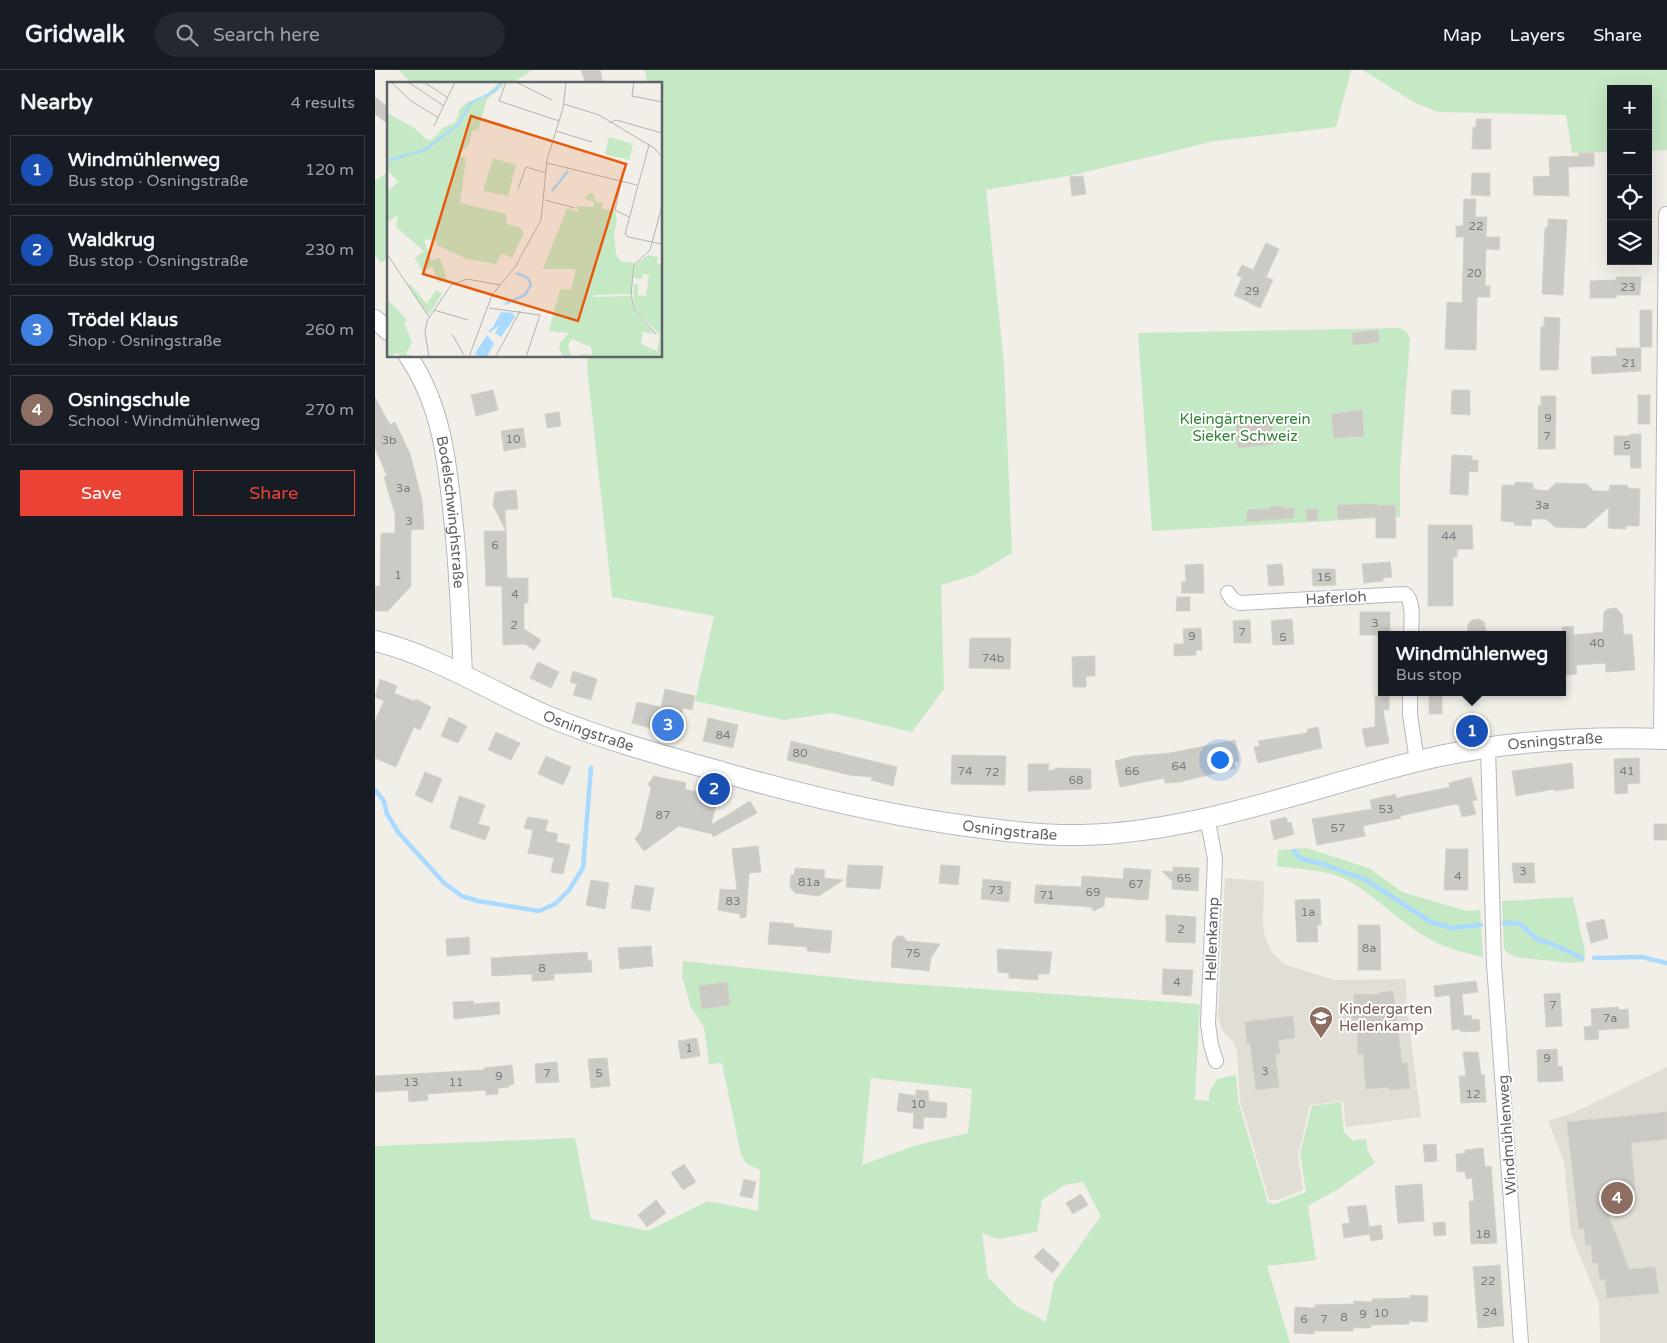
<!DOCTYPE html>
<meta charset="utf-8">
<style>
:root{--surface:#171b24;--page:#242831;--text:#f1f3f6;--muted:#9ea1a6;--line:#363941;--accent:#ea4335}
body{margin:0;font-family:"Varela Round",sans-serif;background:var(--page);color:var(--text)}
.controls{position:absolute;right:15px;top:15px;display:grid;overflow:hidden;border-radius:0px;box-shadow:0 5px 20px #0002}
.controls button{width:45px;height:45px;display:grid;place-items:center;padding:0;border:0;border-bottom:1px solid var(--line);background:var(--surface);color:var(--text);font:25px sans-serif}
.you{position:absolute;left:844px;top:689px;width:18px;height:18px;margin:-12px;border:4px solid #fff;border-radius:50%;background:#1a73e8;box-shadow:0 0 0 8px #1a73e833}
.badge{display:grid;place-items:center;width:32px;height:32px;border-radius:50%;background:var(--accent);color:#fff;font-size:16px;font-weight:700}
.pin{position:absolute;translate:-50% -50%;border:2px solid #fff;box-shadow:0 1px 5px #0006}
.popup{position:absolute;left:1003px;top:561px;width:188px;height:65px;box-sizing:border-box;display:grid;place-content:center;border-radius:0px;background:var(--surface);filter:drop-shadow(0 1px 4px #0005);font-size:16px;white-space:nowrap;color:var(--muted)}
.popup b{font-size:19px;color:var(--text)}
.popup::after{content:'';position:absolute;left:50%;top:100%;margin-left:-10px;border:10px solid transparent;border-top-color:var(--surface)}
.list{margin:0;padding:0;list-style:none}
h2{display:flex;justify-content:space-between;align-items:center;height:65px;margin:0;padding:0 20px;font-size:21px}
h2 small{font-size:16px;font-weight:400;color:var(--muted)}
.list li{display:grid;grid-template-columns:32px 1fr auto;gap:15px;align-items:center;box-sizing:border-box;height:70px;margin:0 10px 10px;padding:0 10px;border:1px solid var(--line);border-radius:0px}
.list b{display:block;font-size:19px;white-space:nowrap}
.list p{margin:0;font-size:16px;white-space:nowrap;color:var(--muted)}
.list em{font-size:16px;font-style:normal;color:var(--muted)}
.actions{display:flex;gap:10px;padding:15px 20px}
.actions a{flex:1;padding:11px 0;border:1px solid var(--accent);border-radius:0px;text-align:center;font-size:18px;color:var(--accent)}
.actions .main{background:var(--accent);color:#fff}
.icon{flex:none;width:28px;height:28px;fill:none;stroke:currentColor;stroke-width:2;stroke-linecap:round;stroke-linejoin:round}
.map{position:relative;flex:none;width:1292px;height:1273px;overflow:hidden}
header{display:flex;align-items:center;gap:30px;box-sizing:border-box;height:70px;padding:0 25px;background:var(--surface);border-bottom:1px solid var(--line)}
header strong{font-size:24px}
nav{display:flex;gap:28px;margin-inline-start:auto;font-size:18px}
.search{width:350px;height:45px;background:var(--page);display:flex;align-items:center;gap:12px;box-sizing:border-box;padding:0 18px;border-radius:28px;color:var(--muted);font-size:19px}
main{display:flex}
aside{flex:1;background:var(--surface)}
.map>svg:first-child{display:block}
.education{fill:#e1ded6}
.green{fill:#c5e8c5;fill-rule:evenodd}
.lines{fill:none;stroke-linecap:round;stroke-linejoin:round}
.stream{stroke:#aadaff;stroke-width:4.5}
.building{fill:#cccac5;stroke:#d6d1c6}
.minor-casing{stroke:#b5b8bc;stroke-width:16}
.tertiary-casing{stroke:#b5b8bc;stroke-width:20}
.secondary-casing{stroke:#b6babf;stroke-width:22}
.minor{stroke:#fff;stroke-width:14}
.tertiary{stroke:#fff;stroke-width:18}
.secondary{stroke:#fff;stroke-width:20}
.labels{text-anchor:middle;dominant-baseline:central;stroke-width:4;stroke-linejoin:round;paint-order:stroke}
.number-label{font-size:12px;fill:#7a7d7f}
.park-label{font-size:15px;fill:#348238;stroke:#fff}
.street-label{font-size:15px;fill:#5f6368;stroke:#fff}
.education-label{font-size:15px;fill:#785e54;stroke:#fff;text-anchor:start}
.inset-river{fill:none;stroke:#aadaff;stroke-width:2.5}
.inset-road{fill:none;stroke:#b3b3b1;stroke-width:1}
.view{fill:#e8590c;fill-opacity:0.15;stroke:#e8590c;stroke-width:2.5}
.inset-edge{fill:none;stroke:#5f6368;stroke-width:2.5}
</style>
<header>
<strong>Gridwalk</strong>
<div class="search"><svg class="icon" aria-label="search" viewBox="0 0 24 24"><circle cx="10" cy="10" r="6"/><path d="M15 15l6 6"/></svg>Search here</div>
<nav><a>Map</a><a>Layers</a><a>Share</a></nav>
</header>
<main>
<aside>
<h2>Nearby<small>4 results</small></h2>
<ul class="list">
<li><span class="badge" style="background:#1a4fb4">1</span><div><b>Windmühlenweg</b><p>Bus stop · Osningstraße</p></div><em>120 m</em></li>
<li><span class="badge" style="background:#1a4fb4">2</span><div><b>Waldkrug</b><p>Bus stop · Osningstraße</p></div><em>230 m</em></li>
<li><span class="badge" style="background:#3f7fe0">3</span><div><b>Trödel Klaus</b><p>Shop · Osningstraße</p></div><em>260 m</em></li>
<li><span class="badge" style="background:#8d6e63">4</span><div><b>Osningschule</b><p>School · Windmühlenweg</p></div><em>270 m</em></li>
</ul>
<div class="actions"><a class="main">Save</a><a>Share</a></div>
</aside>
<div class="map">
<svg width="1292" height="1273" viewBox="0 0 1292 1273">
<rect width="100%" height="100%" fill="#f1efe8"/>
<g class="education">
<path d="M850,808L889,811L888,853L890,867L897,882L909,894L959,910L1031,909L1032,938L1046,1047L971,1057L968,1031L935,1035L923,1085L928,1120L902,1130H894L865,1031L862,981L858,972L847,960L843,947Z"/>
<path d="M1292,997V1273H1225L1224,1233L1196,1164L1189,1092L1173,1051L1198,1043Z"/>
</g>
<g class="green">
<path d="M24,0H157L136,14H37Z"/>
<path d="M270,0H976L961,57L840,71L698,105L611,120L629,294L637,483L600,505L566,515L569,619L537,662L457,643L409,650L320,631L339,546L237,527L212,297L213,286H286V14H272Z"/>
<path d="M988,0H1292V80L1273,81V19H1236V82L1197,83L1191,45L1063,42L1040,33Z"/>
<path d="M14,101V187L6,193L0,185V111Z"/>
<path d="M1025,258L1031,261L1035,268L1025,401V447L777,461L763,263Z"/>
<path d="M932,778L996,799L1027,822L1092,841L1105,840L1108,887C1091,883 1073,879 1057,870C1027,855 1003,827 972,810C951,799 925,800 902,796L903,780Z"/>
<path d="M1198,827L1210,882L1209,892L1195,893L1140,887L1134,884L1129,879L1127,831Z"/>
<path d="M308,891L505,912L825,934L820,1030L834,1031V1023L842,1009L861,1005L863,1031L893,1133L900,1134L931,1122L925,1083L937,1036L966,1032L969,1062L977,1070L991,1069L993,1082L1000,1093L960,1121L933,1136L941,1190L892,1196L915,1273H0V1076L200,1068L216,1149L273,1161L333,1131L383,1141L385,1100L372,1094L366,1085L347,993L334,994L329,957L316,938L307,906ZM496,1008L597,1019L593,1063L542,1075L487,1095ZM708,1112L726,1146L679,1212L671,1252L640,1235L613,1207L607,1163L623,1169L662,1162L667,1130L689,1115Z"/>
</g>
<g class="lines">
<g class="stream">
<path d="M0,720L9,731L12,744L23,762L69,813L87,826L103,831L164,841L180,834L194,820L208,798L216,698"/>
<path d="M919,781L926,789L945,793L991,810L1056,852L1077,858L1106,855"/>
<path d="M1129,853H1144L1163,870L1175,873L1207,888"/>
<path d="M1219,888L1267,887L1292,893"/>
</g>
</g>
<g class="building">
<path d="M206,0H225L228,14H211Z"/>
<path d="M0,27L14,38V55L0,44Z"/>
<path d="M1101,49H1116V79H1097L1098,57H1101Z"/>
<path d="M1204,83H1219V96L1193,97L1194,126L1159,125L1158,107L1175,106L1174,87L1204,86Z"/>
<path d="M1097,103H1115V126L1096,125Z"/>
<path d="M708,106L711,124L697,126L695,107Z"/>
<path d="M1089,129H1101L1100,147H1112L1111,167H1125L1124,180L1111,179L1110,216H1115V227H1102L1101,280L1070,279L1072,232L1087,233L1089,167H1081V156H1088Z"/>
<path d="M1173,149L1192,150L1188,225L1167,224L1170,158L1173,156Z"/>
<path d="M891,173L904,179L891,207L898,210L885,238L859,225L867,208L862,205L867,195L878,200Z"/>
<path d="M1241,207H1266L1265,225H1241V228H1215V211L1241,210Z"/>
<rect x="1265" y="240" width="12" height="37"/>
<path d="M1169,247L1185,248L1183,300H1165L1166,257L1169,256Z"/>
<path d="M1003,260L1004,272L978,275L977,263Z"/>
<path d="M1241,278H1266V301L1217,304L1216,287L1242,286Z"/>
<path d="M118,320L123,340L101,346L96,325Z"/>
<path d="M1077,320H1095V345L1076,344Z"/>
<rect x="1263" y="325" width="12" height="29"/>
<path d="M1166,326H1181L1180,379H1163V336L1166,335Z"/>
<path d="M0,327L15,355L20,352L35,384L47,430L49,459L36,460V516L13,541H0V516H5L6,463H20V444L9,407L12,406L0,378Z"/>
<path d="M987,340L989,366L959,368L956,344Z"/>
<path d="M184,342L186,356L172,358L170,344Z"/>
<path d="M896,343L899,374L863,378L860,347Z"/>
<path d="M148,358L151,377L129,381L126,361Z"/>
<path d="M1255,364H1266V398H1256L1255,385H1239V366H1255Z"/>
<path d="M1077,385L1097,386V390H1103V402L1094,401L1093,425L1075,424Z"/>
<path d="M1140,412L1158,413V419L1172,421L1181,413L1212,414L1218,421H1234L1235,415H1252L1253,418L1265,419L1264,456H1251V459L1233,458L1234,437L1210,458L1180,457L1171,449H1157L1156,456L1139,455V452L1126,451L1127,415H1140Z"/>
<path d="M141,420L143,439L130,440L131,461L118,435L120,422Z"/>
<path d="M1002,434V436L1020,435L1021,468H1001V447L963,449L962,435Z"/>
<path d="M906,436V438H919V448L872,452V440L894,439V437Z"/>
<path d="M931,439H942L943,450L932,451Z"/>
<path d="M1053,455H1097L1098,479H1082V487H1078V536H1053Z"/>
<path d="M109,461H131L132,508H153V533H149V559L166,570L159,580L150,574L128,575L127,516H111Z"/>
<path d="M1015,492L1017,507L1008,508V511L989,513L987,494Z"/>
<path d="M828,494L829,523H807L806,512H811L810,495Z"/>
<path d="M907,494L909,515L894,516L892,495Z"/>
<path d="M937,499H960L961,515L938,516Z"/>
<path d="M802,527H815V541H801Z"/>
<path d="M1241,538L1247,544L1249,565L1257,564L1260,600L1231,602L1230,593L1201,595L1202,604L1187,605V557L1198,556L1199,565L1228,562L1229,542L1232,539Z"/>
<rect x="985" y="542" width="30" height="23"/>
<path d="M917,549L919,574L898,575L896,551Z"/>
<path d="M1103,549L1109,552L1112,565H1092L1093,554L1097,550Z"/>
<path d="M875,550L876,573H859L858,551Z"/>
<path d="M826,558L827,580H821V585L799,586V574H809L808,559Z"/>
<path d="M595,568H636L635,599L594,598Z"/>
<path d="M720,586V606H711V617H698L697,587Z"/>
<path d="M163,592L184,602L176,618L155,608Z"/>
<path d="M198,601L222,609L216,630L198,625L202,614L195,612Z"/>
<path d="M5,609L22,616L19,623L39,631L41,629L56,637L45,660L39,657L21,697L0,688V651L9,631L0,627Z"/>
<path d="M290,619L320,626L317,640L308,638L304,657H302L300,665L257,653L262,632L286,637Z"/>
<rect x="1054" y="622" width="13" height="22"/>
<path d="M1000,626L1014,627V640H1008L1014,673L991,677L987,659L1000,657Z"/>
<path d="M74,647L92,656L83,673L66,666Z"/>
<path d="M333,648L363,655L358,678L328,671Z"/>
<path d="M943,657L947,678L883,693L879,677L885,676L883,671L932,663L933,659Z"/>
<path d="M121,662L145,673L136,690L113,680Z"/>
<path d="M860,670L864,691L859,692L861,698L805,712L790,713L789,708L745,717L740,691L759,686L795,683Z"/>
<path d="M416,671L522,697L518,716L496,710L497,707L474,705L412,690Z"/>
<path d="M577,685L631,686L630,715L576,714Z"/>
<path d="M171,686L196,697L188,715L163,704Z"/>
<path d="M1264,688L1265,713L1252,714L1253,723L1240,724L1239,689Z"/>
<path d="M1197,693L1199,718L1180,721V719L1141,726L1137,701Z"/>
<path d="M653,694H674L673,701L683,698L716,699V719L653,721Z"/>
<path d="M50,702L67,709L57,733L40,725Z"/>
<path d="M279,706L311,713L310,719L343,727L336,755L375,731L382,743L338,767L337,764L304,756L269,781L260,769L266,761L276,718L273,714Z"/>
<path d="M1096,707L1102,730L1097,731L1101,744L1087,747L1084,735L1080,734L1025,746L1026,748L988,756L990,766L942,775L937,749L997,739L995,730L1021,724V728L1075,717L1074,713Z"/>
<path d="M84,726L110,735L103,754L115,757L110,770L75,758Z"/>
<path d="M153,747L173,750L170,761L183,764L181,772L195,775L188,804L176,802L179,788L153,783L158,760L149,758Z"/>
<path d="M911,747L913,753L916,752L919,764L899,770L895,751Z"/>
<rect x="1279" y="754" width="13" height="16"/>
<path d="M383,776L386,802L374,803L371,847L365,848V844L343,840L345,819L362,820L357,779Z"/>
<path d="M1071,779H1093V820H1069Z"/>
<path d="M1137,793H1159L1160,813H1139Z"/>
<path d="M473,795L508,796L505,819L471,817Z"/>
<path d="M566,795L585,796L583,815L564,813Z"/>
<path d="M798,797L824,798L823,821L797,819V811L787,801L798,802Z"/>
<path d="M420,798L450,800L449,808L468,810L444,826L420,823L415,817L416,805H419Z"/>
<path d="M749,798L776,800L773,830L730,827L729,836L719,841L716,837L659,833L661,815L706,817L707,806L748,809Z"/>
<path d="M608,809L636,812L634,832L606,829Z"/>
<path d="M216,810L234,813L230,839L211,835Z"/>
<path d="M260,815L279,818L275,841L256,838Z"/>
<path d="M945,829L946,855H942L943,872H922L920,830Z"/>
<path d="M791,845L821,847L820,873L791,872Z"/>
<path d="M1229,849L1233,868L1216,873L1211,853Z"/>
<path d="M395,852L419,854L418,857L457,861L455,883L432,881V877L393,874Z"/>
<path d="M983,855H1005L1006,900H983Z"/>
<path d="M523,866H528L532,871L565,874L556,888L554,901L516,897L518,871Z"/>
<path d="M94,867L95,884L72,886L71,869Z"/>
<path d="M276,876L278,896L245,899L243,878Z"/>
<path d="M622,879L677,882L674,904H663V910L634,908V903L623,902Z"/>
<path d="M212,882L213,891L216,890L217,902L179,904V910L157,911V904L117,906L116,888Z"/>
<path d="M788,899L818,900L816,926L787,924Z"/>
<path d="M1101,911L1103,922L1087,924L1089,946L1096,945L1097,950L1104,949L1105,961L1086,962L1085,959L1077,960L1075,925L1060,927L1059,916Z"/>
<path d="M352,912L355,935L327,939L324,916Z"/>
<path d="M1018,921L1027,993H1032L1035,1018L1015,1020L1014,1017L991,1019L988,984H983L982,950L977,949L979,924L1005,925L1004,923Z"/>
<path d="M1185,923L1187,956L1171,957L1169,924Z"/>
<path d="M98,931L99,934L124,932L125,944L79,949L78,932Z"/>
<path d="M1243,937L1244,940L1253,939L1254,958L1223,960L1224,969L1210,970L1209,957L1217,956L1216,939Z"/>
<path d="M918,946L920,968L903,970L905,984H900L904,1017L881,1020L875,973L872,974L870,952Z"/>
<path d="M322,968L325,986L306,989L303,971Z"/>
<path d="M1182,979L1183,997L1187,996L1188,1011L1163,1012L1162,980Z"/>
<path d="M1088,982H1103L1106,1005L1109,1004L1111,1032L1086,1033L1084,1006H1091Z"/>
<path d="M232,988L235,1016L216,1018L213,989Z"/>
<path d="M182,992L184,1012L161,1013L160,994Z"/>
<path d="M137,995L139,1014L134,1015V1017L123,1018V1024L111,1025V1020L52,1024L53,1030L34,1032L33,1020L0,1022V1006L109,1000V998Z"/>
<path d="M541,1020L553,1021L554,1031L572,1033L571,1048L549,1047L548,1059L538,1058L539,1043L522,1041L524,1023L541,1026Z"/>
<path d="M1292,1042V1069L1256,1073L1260,1120L1229,1123L1231,1138L1254,1199L1280,1197L1284,1223L1232,1228L1230,1210H1225L1223,1193H1218L1216,1175L1211,1176L1209,1158L1204,1159L1192,1052Z"/>
<path d="M1061,1074L1062,1091L1050,1092L1048,1075Z"/>
<path d="M1108,1078L1110,1097L1116,1096L1122,1173L1096,1174L1094,1131H1099L1097,1108L1091,1109L1090,1101L1082,1102L1081,1084L1090,1083V1080Z"/>
<path d="M309,1094L321,1112L308,1120L296,1103Z"/>
<path d="M369,1109L381,1112L377,1128L365,1126Z"/>
<path d="M1047,1114L1049,1151L1023,1153L1020,1116Z"/>
<path d="M706,1124L713,1135L698,1144L691,1133Z"/>
<path d="M281,1130L291,1143L272,1157L263,1145Z"/>
<path d="M991,1135L995,1164L969,1168L967,1154L975,1153L972,1137Z"/>
<path d="M1070,1152L1071,1165L1059,1166L1058,1153Z"/>
<path d="M1006,1155L1008,1169L996,1171L994,1157Z"/>
<path d="M668,1178L685,1194L677,1203L659,1187Z"/>
<path d="M1125,1195L1129,1256L1103,1258L1098,1197Z"/>
<path d="M1035,1225L1053,1226L1052,1252L1034,1251V1254L996,1255V1258H978V1261H939V1264L919,1263L920,1237L940,1238V1235L979,1234V1231L997,1232V1229L1035,1228Z"/>
</g>
<g class="lines">
<g class="minor-casing">
<g id="minor">
<path d="M853,523L858,530L865,533L1030,524C1040,532 1036,553 1036,565"/>
<path d="M1035,622V645L1042,691"/>
<path d="M1286,669L1291,144"/>
<path d="M1113,677L1119,894L1146,1273"/>
<path d="M832,747L840,789L833,954L836,975L841,991"/>
</g>
</g>
<g class="tertiary-casing">
<g id="tertiary">
<path d="M0,249L14,262"/>
<path id="s1" d="M33,286C68,337 73,398 79,457C84,506 86,556 88,605"/>
</g>
</g>
<g class="secondary-casing">
<g id="secondary">
<path id="s2" d="M0,571C62,586 114,621 172,646C230,670 290,686 350,703C431,726 509,745 592,756C630,761 668,766 706,765C818,763 931,719 1039,692C1122,671 1207,666 1292,669"/>
</g>
</g>
<use href="#minor" class="minor"/>
<use href="#tertiary" class="tertiary"/>
<use href="#secondary" class="secondary"/>
</g>
<defs>
<g id="school-pin" transform="scale(1.25)"><path d="M0 17L-7.5 6A9.5 9.5 0 1 1 7.5 6Z" fill="#8d6e63" stroke="#fff"/><path d="M0-5L7-2L0 1L-7-2ZM-4 1L0 2.5L4 1V4Q0 6-4 4Z" fill="#fff"/></g>
</defs>
<g fill-rule="evenodd">
<use href="#school-pin" x="946" y="948"/>
</g>
<g class="labels">
<g class="number-label">
<text x="1101" y="156">22</text>
<text x="1099" y="203">20</text>
<text x="1253" y="217">23</text>
<text x="877" y="221">29</text>
<text x="1254" y="293">21</text>
<text x="1173" y="348">9</text>
<text x="1172" y="366">7</text>
<text x="138" y="369">10</text>
<text x="14" y="370">3b</text>
<text x="1252" y="375">5</text>
<text x="28" y="418">3a</text>
<text x="1167" y="435">3a</text>
<text x="34" y="451">3</text>
<text x="1074" y="466">44</text>
<text x="120" y="475">6</text>
<text x="23" y="505">1</text>
<text x="949" y="507">15</text>
<text x="140" y="524">4</text>
<text x="1000" y="553">3</text>
<text x="139" y="555">2</text>
<text x="867" y="562">7</text>
<text x="817" y="566">9</text>
<text x="908" y="567">5</text>
<text x="1222" y="573">40</text>
<text x="618" y="588">74b</text>
<text x="348" y="665">84</text>
<text x="425" y="683">80</text>
<text x="804" y="696">64</text>
<text x="590" y="701">74</text>
<text x="757" y="701">66</text>
<text x="1252" y="701">41</text>
<text x="617" y="702">72</text>
<text x="701" y="710">68</text>
<text x="1011" y="739">53</text>
<text x="288" y="745">87</text>
<text x="963" y="758">57</text>
<text x="1148" y="801">3</text>
<text x="1083" y="806">4</text>
<text x="809" y="808">65</text>
<text x="434" y="812">81a</text>
<text x="761" y="814">67</text>
<text x="621" y="820">73</text>
<text x="718" y="822">69</text>
<text x="672" y="825">71</text>
<text x="358" y="831">83</text>
<text x="933" y="842">1a</text>
<text x="806" y="859">2</text>
<text x="994" y="878">8a</text>
<text x="538" y="883">75</text>
<text x="167" y="898">8</text>
<text x="802" y="912">4</text>
<text x="1178" y="935">7</text>
<text x="1235" y="948">7a</text>
<text x="314" y="978">1</text>
<text x="1172" y="988">9</text>
<text x="890" y="1001">3</text>
<text x="172" y="1003">7</text>
<text x="224" y="1003">5</text>
<text x="124" y="1006">9</text>
<text x="36" y="1012">13</text>
<text x="81" y="1012">11</text>
<text x="1098" y="1024">12</text>
<text x="543" y="1034">10</text>
<text x="1108" y="1164">18</text>
<text x="1113" y="1211">22</text>
<text x="1115" y="1242">24</text>
<text x="1006" y="1243">10</text>
<text x="988" y="1244">9</text>
<text x="969" y="1247">8</text>
<text x="929" y="1249">6</text>
<text x="949" y="1249">7</text>
</g>
<g class="park-label">
<text x="870" y="349">Kleingärtnerverein<tspan x="870" dy="17">Sieker Schweiz</tspan></text>
</g>
<g class="street-label">
<text stroke="none"><textPath href="#s1" startOffset="164">Bodelschwinghstraße</textPath></text>
<text transform="translate(961 528) rotate(-3)">Haferloh</text>
<text stroke="none"><textPath href="#s2" startOffset="232">Osningstraße</textPath></text>
<text stroke="none"><textPath href="#s2" startOffset="1222">Osningstraße</textPath></text>
<text stroke="none"><textPath href="#s2" startOffset="666">Osningstraße</textPath></text>
<text transform="translate(837 869) rotate(-88)">Hellenkamp</text>
<text transform="translate(1132 1065) rotate(-94)">Windmühlenweg</text>
</g>
<g class="education-label">
<text x="964" y="939">Kindergarten<tspan x="964" dy="17">Hellenkamp</tspan></text>
</g>
</g>
<g transform="translate(12 12)">
<rect width="275" height="275" fill="#f1efe8"/>
<path d="M113,0H117L115,5L100,17L91,49L86,48L81,64L72,72L79,77L73,121L119,132L120,142L133,145L137,151L125,176L115,171L109,182L80,177L50,163L49,159L37,157L44,178L53,176L60,198L51,201L46,185L35,189L28,176L37,169L9,145L11,133L0,140V110L11,100L0,87V31L26,45L40,58L45,57L57,45L68,41L73,27L80,20L97,15ZM222,55L246,62L242,78L218,72ZM106,76L129,83L121,114L96,109ZM203,111H206L209,120L216,121L215,127L227,128L230,136L227,155L229,171L233,179L247,181L244,212L207,213L206,215L244,214L247,228L268,252L256,250L254,262L270,269L273,253L249,228L246,213L247,202H251V213L259,214L262,193L255,192V197L247,196L248,183L261,173L271,175L270,181L275,182V275H191L193,272L205,273L204,265L185,257L181,263L184,275H177L172,267L173,261L182,251L162,249L173,207L184,208L189,187H156L180,126L192,130L190,124L207,125V120L197,116ZM23,202L40,222L49,208L55,211L43,231H40L20,203ZM0,217L20,238L17,240L25,260L19,272L27,275H15L10,271L0,275Z" fill="#c5e8c5"/>
<path d="M114,230L126,231L128,235L114,255L108,251L114,240L108,245L107,243ZM100,253L107,261L100,275H91L88,271Z" fill="#aadaff"/>
<path class="inset-river" d="M96,15L109,8L114,0M27,71L36,69L71,43L83,22L95,15M0,79L25,71M165,109L181,89M118,222L138,213L144,203L141,196L129,191M102,250L114,240"/>
<path class="inset-road" d="M4,0L24,19L52,36M21,0L57,24M37,0L61,16M119,0L112,19L172,39M129,0L165,18M247,0L245,14L275,20M177,22L212,33L267,66L275,75M102,40L165,60M222,41L229,38L275,51M47,44L68,0M169,49L205,60M262,63L238,152L241,155L275,162M160,81L250,103M234,100L228,128L242,135M131,107L139,85L159,91M158,118L188,126M0,172L42,235M102,226L153,233L139,275M47,228L81,238M65,252L78,275M269,252L248,228L244,213L247,183L263,168L275,124M109,274L133,229M42,275L38,250L40,239L64,203L80,197L113,203M82,275L105,213L128,185L154,138L160,78L176,26L179,0"/>
<path class="view" d="M84,34L239,82L191,239L36,192Z"/>
<rect width="275" height="275" class="inset-edge"/>
</g>
</svg>
<div class="controls">
<button>+</button>
<button>−</button>
<button><svg class="icon" aria-label="locate" viewBox="0 0 24 24"><circle cx="12" cy="12" r="6"/><path d="M12 2v4M12 18v4M2 12h4M18 12h4"/></svg></button>
<button><svg class="icon" aria-label="layers" viewBox="0 0 24 24"><path d="M12 4l9 5-9 5-9-5zM3 14l9 5 9-5"/></svg></button>
</div>
<div class="you"></div>
<div class="pin badge" style="left:1097px;top:661px;background:#1a4fb4">1</div>
<div class="popup"><b>Windmühlenweg</b>Bus stop</div>
<div class="pin badge" style="left:339px;top:719px;background:#1a4fb4">2</div>
<div class="pin badge" style="left:293px;top:655px;background:#3f7fe0">3</div>
<div class="pin badge" style="left:1242px;top:1128px;background:#8d6e63">4</div>
</div>
</main>
